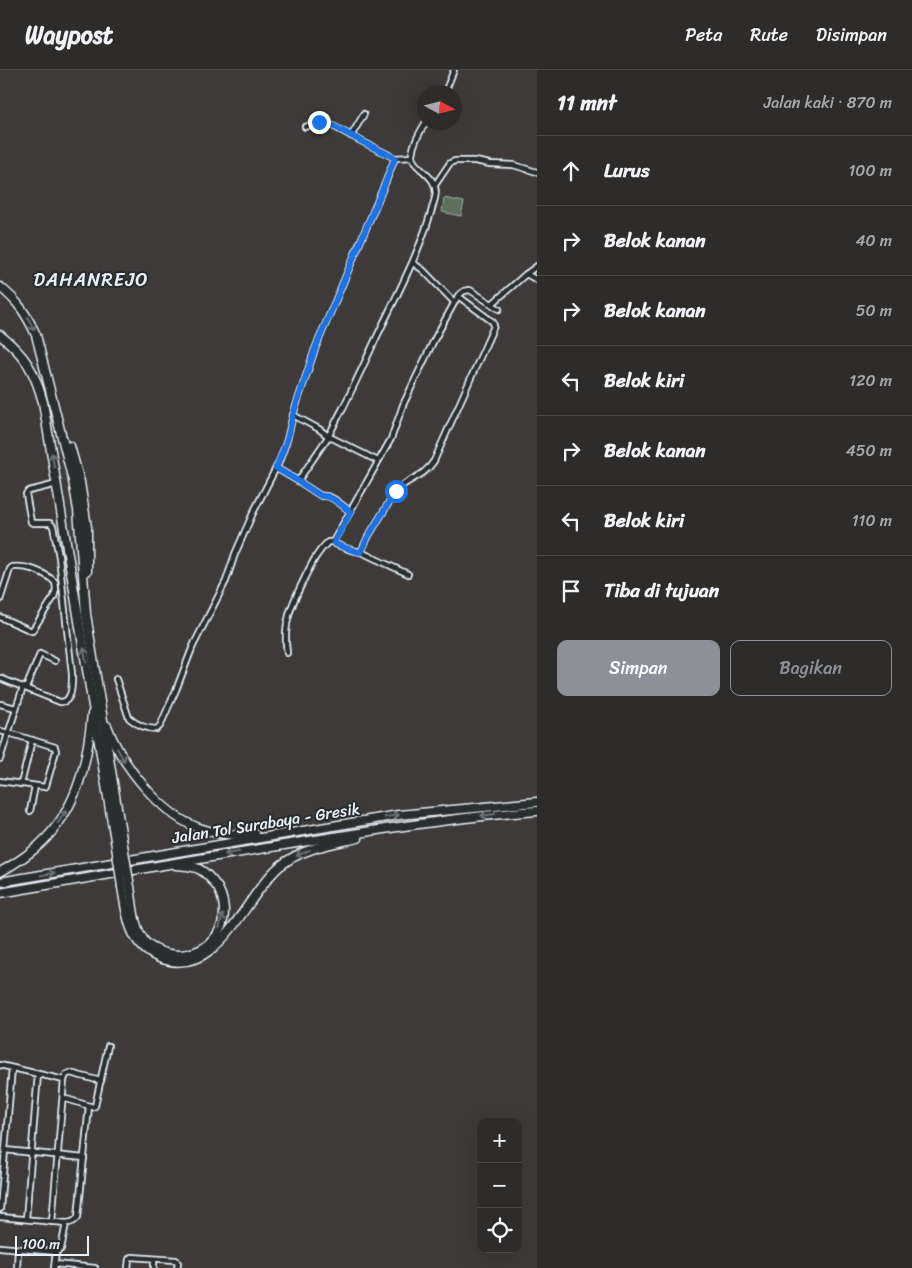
<!DOCTYPE html>
<html lang="id">
<meta charset="utf-8">
<style>
:root{--surface:#2e2c2b;--page:#363433;--text:#f1f3f6;--muted:#a7a7a9;--line:#494847;--accent:#8c9099}
body{margin:0;font-family:Sriracha,sans-serif;background:var(--page);color:var(--text)}
.controls{position:absolute;right:15px;bottom:15px;display:grid;overflow:hidden;border-radius:10px;box-shadow:0 5px 20px #0002}
.controls button{width:45px;height:45px;display:grid;place-items:center;padding:0;border:0;border-bottom:1px solid var(--line);background:var(--surface);color:var(--text);font:25px sans-serif}
.compass{position:absolute;left:417px;top:15px;width:45px;height:45px;border-radius:50%;background:var(--surface);box-shadow:0 5px 20px #0002;rotate:97deg}
.scale{position:absolute;left:15px;bottom:12px;width:74px;box-sizing:border-box;padding-left:5px;border:2px solid #e8f1f8;border-top:0;font-size:14px;line-height:18px;white-space:nowrap;color:#e8f1f8;-webkit-text-stroke:4px #2a2d2e;paint-order:stroke}
.stop{position:absolute;width:15px;height:15px;margin:-11px;border:4px solid #1a73e8;border-radius:50%;background:#fff}
.stop.end{background:#1a73e8;border-color:#fff;box-shadow:0 1px 5px #0008}
.list{margin:0;padding:0;list-style:none}
h2{display:flex;justify-content:space-between;align-items:center;height:65px;margin:0;padding:0 20px;font-size:21px}
h2 small{font-size:16px;font-weight:400;color:var(--muted)}
.list li{display:grid;grid-template-columns:32px 1fr auto;gap:15px;align-items:center;box-sizing:border-box;height:70px;padding:0 20px;border-top:1px solid var(--line)}
.list b{display:block;font-size:19px;white-space:nowrap}
.list em{font-size:16px;font-style:normal;color:var(--muted)}
.actions{display:flex;gap:10px;padding:15px 20px}
.actions a{flex:1;padding:11px 0;border:1px solid var(--accent);border-radius:10px;text-align:center;font-size:18px;color:var(--accent)}
.actions .main{background:var(--accent);color:#fff}
.icon{flex:none;width:28px;height:28px;fill:none;stroke:currentColor;stroke-width:2;stroke-linecap:round;stroke-linejoin:round}
.map{position:relative;flex:none;width:537px;height:1198px;overflow:hidden}
header{display:flex;align-items:center;gap:30px;box-sizing:border-box;height:70px;padding:0 25px;background:var(--surface);border-bottom:1px solid var(--line)}
header strong{font-size:24px}
nav{display:flex;gap:28px;margin-inline-start:auto;font-size:18px}
main{display:flex}
aside{flex:1;background:var(--surface)}
.map>svg:first-child{display:block}
.pitch{fill:#5b705b;stroke:#a2b0aa}
.lines{fill:none;stroke-linecap:round;stroke-linejoin:round}
.minor-casing{stroke:#e8f1f8;stroke-width:8}
.motorway-casing{stroke:#e8f1f8;stroke-width:11}
.minor{stroke:#2a2d2e;stroke-width:4.5}
.motorway{stroke:#2a2d2e;stroke-width:8}
.motorway-bridge-casing{stroke:#e8f1f8;stroke-width:11;stroke-linecap:butt}
.motorway-bridge{stroke:#2a2d2e;stroke-width:8}
.oneway{stroke:#6c7275}
.route{stroke:#1a73e8;stroke-width:6}
.labels{text-anchor:middle;dominant-baseline:central;stroke-width:4;stroke-linejoin:round;paint-order:stroke}
.street-label{font-size:16px;fill:#e8f1f8;stroke:#2a2d2e}
.quarter-label{font-size:19px;letter-spacing:1px;fill:#e8f1f8;stroke:#2a2d2e}
</style>
<header>
<strong>Waypost</strong>
<nav><a>Peta</a><a>Rute</a><a>Disimpan</a></nav>
</header>
<main>
<div class="map">
<svg width="537" height="1198" viewBox="0 0 537 1198">
<rect width="100%" height="100%" fill="#3d3a39"/>
<filter id="ink" filterUnits="userSpaceOnUse"><feTurbulence type="fractalNoise" baseFrequency=".02" numOctaves="2"/><feDisplacementMap in="SourceGraphic" scale="10" xChannelSelector="R" yChannelSelector="G"/><feConvolveMatrix kernelMatrix="1 2 1 2 8 2 1 2 1" color-interpolation-filters="sRGB"/></filter>
<g filter="url(#ink)">
<path class="pitch" d="M444,128L464,132L461,146L442,142Z"/>
<g class="lines">
<g class="minor-casing">
<g id="minor">
<path d="M445,22L454,0"/>
<path d="M305,57L319,52L327,53L361,71L395,88"/>
<path d="M351,66L364,44"/>
<path d="M435,115L450,93L455,91H475L490,94L513,95L537,102"/>
<path d="M413,193L423,200L454,232"/>
<path d="M526,204L537,210"/>
<path d="M492,234L526,204L537,196"/>
<path d="M293,345L315,279L386,111L395,88L412,87"/>
<path d="M276,398L298,411L321,426C332,424 342,436 351,442"/>
<path d="M298,411C308,396 318,382 328,367C333,358 337,349 342,340C356,312 369,283 383,254C403,213 424,172 435,128C441,104 410,99 412,84C413,75 421,60 426,52"/>
<path d="M361,482L368,467L396,421C408,408 423,408 434,391L494,256L493,252L458,226"/>
<path d="M408,504L361,482L351,480L335,474L333,472L334,470L391,369L403,335L434,270L458,226L464,221L470,220L499,239"/>
<path d="M0,530L10,499L12,497C27,495 44,502 55,512L56,519L54,527L32,561L0,547"/>
<path d="M287,583C282,552 293,532 306,505C312,493 318,481 328,472H333"/>
<path d="M0,608L60,632C73,633 72,613 72,604L59,487L53,456L50,453H33L31,452L26,424L29,421L57,414"/>
<path d="M116,609L129,648C137,655 147,659 157,659L160,656L176,620L193,576L226,511L235,484L253,443L279,392L287,370L293,345L319,359L328,366L378,391"/>
<path d="M26,618L40,584L55,591"/>
<path d="M0,634L16,638"/>
<path d="M0,661L9,663L55,677L56,681L46,716L45,717L0,711"/>
<path d="M0,689L23,617"/>
<path d="M21,714L32,670"/>
<path d="M30,741L35,716"/>
<path d="M0,995L64,1010"/>
<path d="M63,1028L93,1037L95,1036L108,976"/>
<path d="M5,1080L84,1088"/>
<path d="M0,1139L12,998"/>
<path d="M0,1147L66,1153C71,1153 75,1152 78,1147L89,1036"/>
<path d="M26,1149L38,1004"/>
<path d="M52,1152L64,1010L66,1005L70,1003L101,1011"/>
<path d="M0,1177L56,1182L61,1179L66,1153"/>
<path d="M55,1194L95,1198"/>
<path d="M17,1198L18,1179"/>
<path d="M54,1198L56,1182"/>
<path d="M128,1198L129,1189L131,1187L176,1190L178,1193L177,1198"/>
<path d="M154,1198V1189"/>
</g>
</g>
<g class="motorway-casing">
<g id="motorway">
<path d="M0,217C18,231 27,245 36,265L73,411L78,440L86,544L122,769"/>
<path d="M0,265C26,286 34,300 43,332L115,770"/>
<path d="M70,376L80,412L87,457V501"/>
<path d="M107,656C121,694 162,747 202,759C220,765 237,766 255,764"/>
<path d="M0,802C11,796 22,789 32,781C76,746 87,696 92,644"/>
<path d="M0,812L183,781L399,745L537,732"/>
<path d="M122,817C127,847 129,877 162,889C220,908 244,826 280,796C302,778 331,774 358,768"/>
<path d="M130,817C133,834 133,854 143,869C148,877 160,882 169,884C208,891 237,854 218,818C213,811 207,803 199,799C192,796 184,796 176,795"/>
<path d="M0,823C99,806 197,789 296,773C376,760 456,747 537,741"/>
</g>
</g>
<use href="#minor" class="minor"/>
<use href="#motorway" class="motorway"/>
<g class="motorway-bridge-casing">
<g id="motorway-bridge">
<path d="M122,769L130,817"/>
<path d="M115,770L122,817"/>
</g>
</g>
<use href="#motorway-bridge" class="motorway-bridge"/>
</g>
<defs><path id="oneway-shaft" d="M-6 0H5M1.5-3L5.5 0L1.5 3" fill="none" stroke-width="1.6" stroke-linecap="round" stroke-linejoin="round" transform="scale(1.25)"/></defs>
<g class="oneway">
<use href="#oneway-shaft" transform="translate(31 254) rotate(64)"/>
<use href="#oneway-shaft" transform="translate(53 390) rotate(-100)"/>
<use href="#oneway-shaft" transform="translate(85 585) rotate(-100)"/>
<use href="#oneway-shaft" transform="translate(121 685) rotate(60)"/>
<use href="#oneway-shaft" transform="translate(488 745) rotate(173)"/>
<use href="#oneway-shaft" transform="translate(392 746) rotate(-9)"/>
<use href="#oneway-shaft" transform="translate(62 747) rotate(-56)"/>
<use href="#oneway-shaft" transform="translate(232 783) rotate(171)"/>
<use href="#oneway-shaft" transform="translate(303 783) rotate(157)"/>
<use href="#oneway-shaft" transform="translate(48 804) rotate(-10)"/>
<use href="#oneway-shaft" transform="translate(221 851) rotate(-76)"/>
</g>
</g>
<g class="lines" filter="url(#ink)">
<path class="route" d="M319,52L328,53L361,71L395,88L386,111L315,279L293,345L287,370L276,398L298,411L321,426C332,425 342,436 351,442L334,472L335,474L358,482H361L368,467L396,421"/>
</g>
<g class="labels">
<g class="street-label">
<text transform="translate(266 753) rotate(-9)">Jalan Tol Surabaya - Gresik</text>
</g>
<g class="quarter-label">
<text x="91" y="209">DAHANREJO</text>
</g>
</g>
</svg>
<div class="controls">
<button>+</button>
<button>−</button>
<button><svg class="icon" aria-label="locate" viewBox="0 0 24 24"><circle cx="12" cy="12" r="6"/><path d="M12 2v4M12 18v4M2 12h4M18 12h4"/></svg></button>
</div>
<svg class="compass" viewBox="-18 -18 36 36"><path d="M0-13l5 13h-10z" fill="#e53935"/><path d="M0 13l5-13h-10z" fill="#a7a7a9"/></svg>
<div class="scale">100 m</div>
<div class="stop" style="left:396px;top:421px"></div>
<div class="stop end" style="left:319px;top:52px"></div>
</div>
<aside>
<h2>11 mnt<small>Jalan kaki · 870 m</small></h2>
<ul class="list">
<li><svg class="icon" aria-label="ahead" viewBox="0 0 24 24"><path d="M12 20V5M6 11l6-6 6 6"/></svg><div><b>Lurus</b></div><em>100 m</em></li>
<li><svg class="icon" aria-label="right" viewBox="0 0 24 24"><path d="M7 20v-9h11M14 6l5 5-5 5"/></svg><div><b>Belok kanan</b></div><em>40 m</em></li>
<li><svg class="icon" aria-label="right" viewBox="0 0 24 24"><path d="M7 20v-9h11M14 6l5 5-5 5"/></svg><div><b>Belok kanan</b></div><em>50 m</em></li>
<li><svg class="icon" aria-label="left" viewBox="0 0 24 24"><path d="M17 20v-9H6M10 6l-5 5 5 5"/></svg><div><b>Belok kiri</b></div><em>120 m</em></li>
<li><svg class="icon" aria-label="right" viewBox="0 0 24 24"><path d="M7 20v-9h11M14 6l5 5-5 5"/></svg><div><b>Belok kanan</b></div><em>450 m</em></li>
<li><svg class="icon" aria-label="left" viewBox="0 0 24 24"><path d="M17 20v-9H6M10 6l-5 5 5 5"/></svg><div><b>Belok kiri</b></div><em>110 m</em></li>
<li><svg class="icon" aria-label="arrive" viewBox="0 0 24 24"><path d="M6 21V4h12l-3 4 3 4H6"/></svg><div><b>Tiba di tujuan</b></div></li>
</ul>
<div class="actions"><a class="main">Simpan</a><a>Bagikan</a></div>
</aside>
</main>
